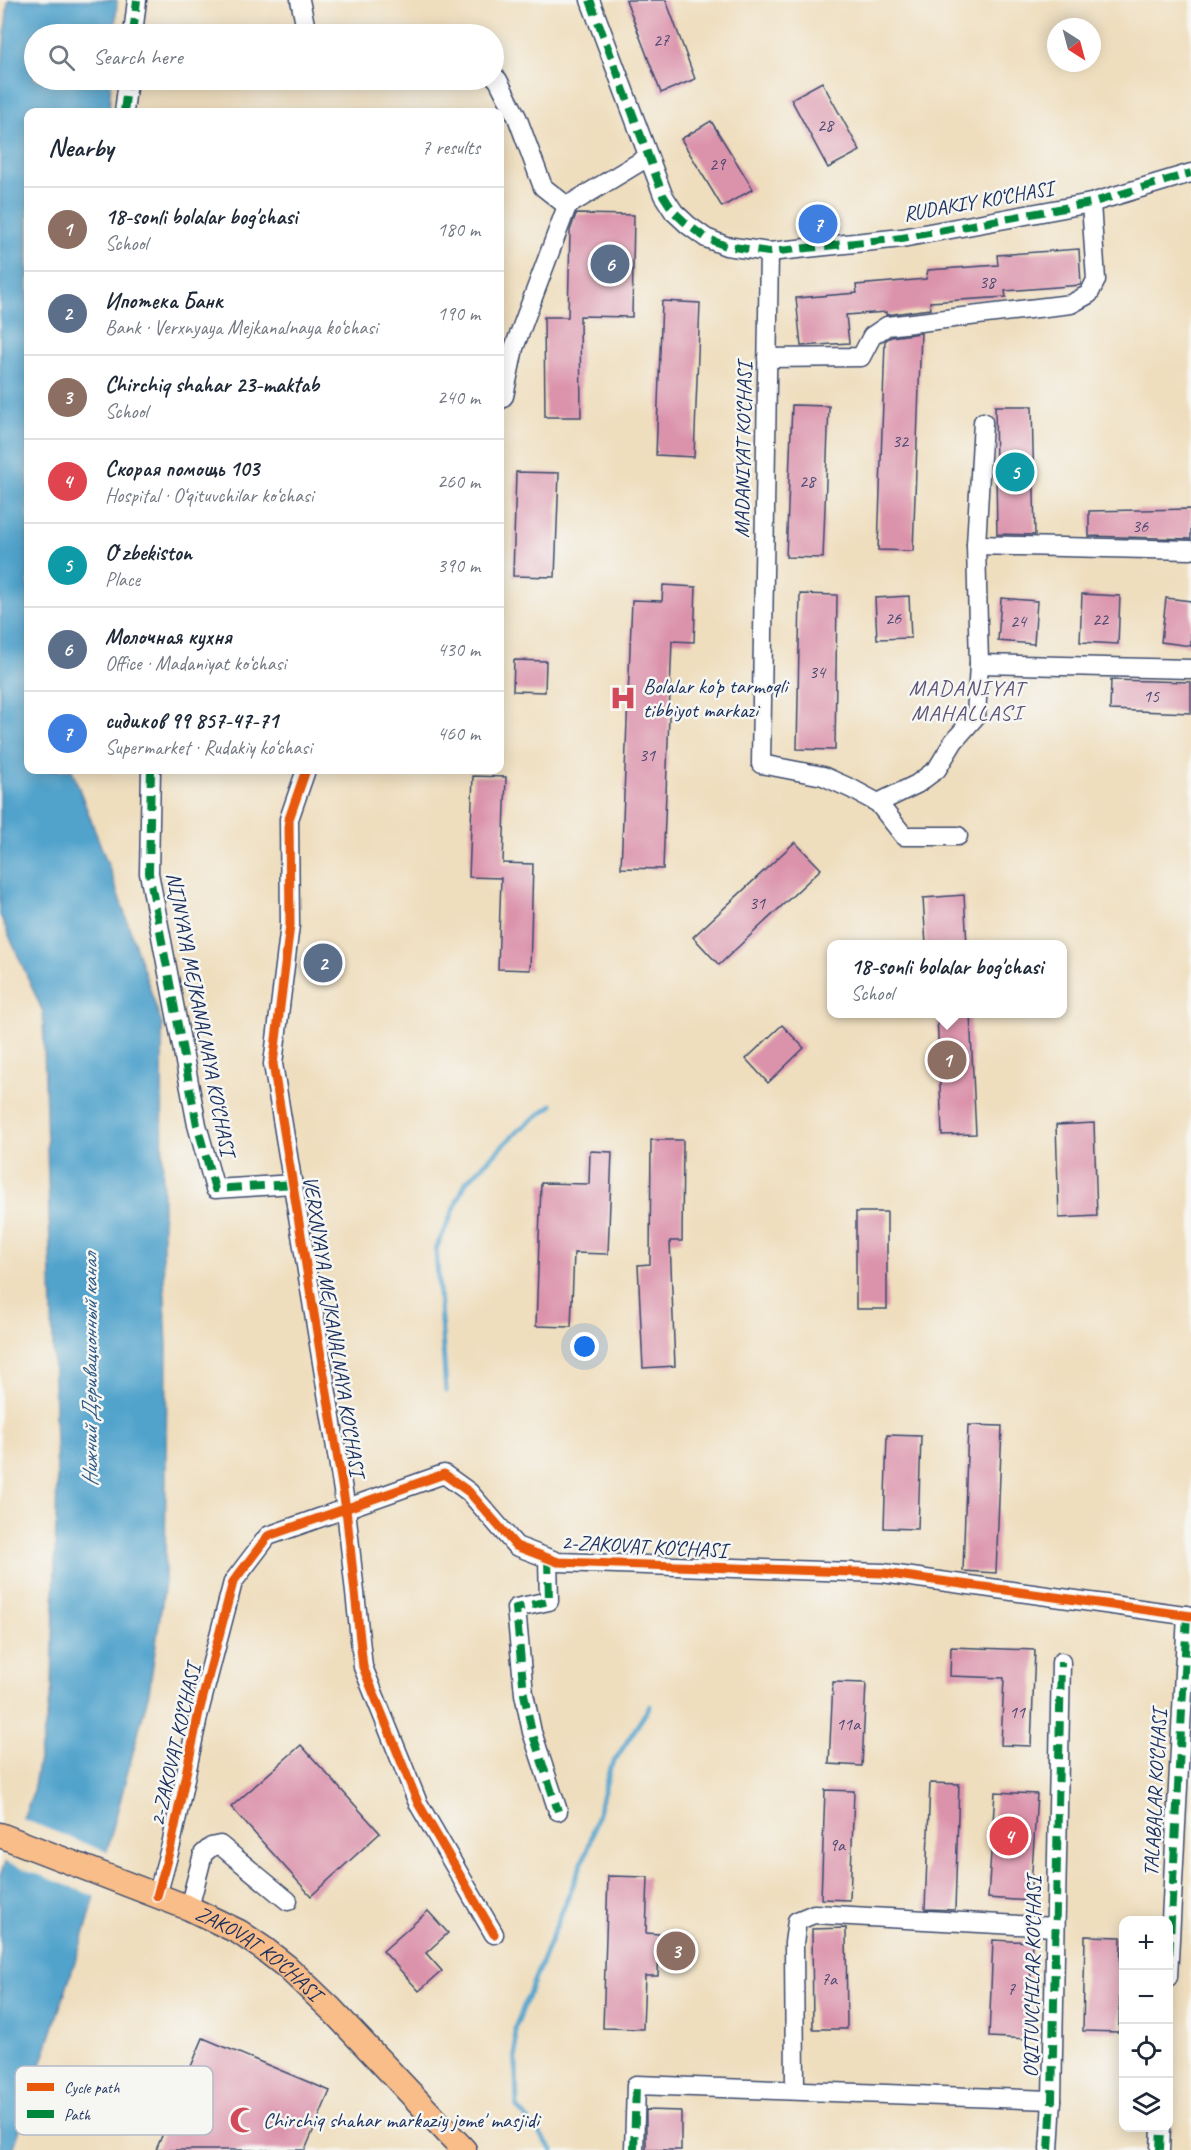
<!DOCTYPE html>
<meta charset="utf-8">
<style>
:root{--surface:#fff;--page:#f2f2f3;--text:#1f2937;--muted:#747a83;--line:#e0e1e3;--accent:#2563eb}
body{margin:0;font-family:Caveat,sans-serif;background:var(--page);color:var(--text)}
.controls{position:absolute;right:18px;bottom:18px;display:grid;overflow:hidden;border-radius:12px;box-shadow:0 3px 15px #0003}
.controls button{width:54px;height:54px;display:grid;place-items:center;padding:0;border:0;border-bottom:2px solid var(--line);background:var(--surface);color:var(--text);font:30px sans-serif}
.compass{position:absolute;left:1047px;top:18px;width:54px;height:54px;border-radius:50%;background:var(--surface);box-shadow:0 3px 15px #0003;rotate:144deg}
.you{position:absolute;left:585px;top:1347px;width:21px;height:21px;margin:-15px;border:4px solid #fff;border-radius:50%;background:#1a73e8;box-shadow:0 0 0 9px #1a73e833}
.badge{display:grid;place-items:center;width:39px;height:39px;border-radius:50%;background:var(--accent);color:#fff;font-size:20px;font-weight:700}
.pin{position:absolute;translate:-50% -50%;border:3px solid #fff;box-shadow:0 2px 6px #0006}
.popup{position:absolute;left:827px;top:940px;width:240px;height:78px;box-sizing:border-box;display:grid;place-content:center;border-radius:12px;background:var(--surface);filter:drop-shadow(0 2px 4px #0005);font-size:20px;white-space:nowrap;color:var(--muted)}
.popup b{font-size:22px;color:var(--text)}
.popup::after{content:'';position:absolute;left:50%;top:100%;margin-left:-12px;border:12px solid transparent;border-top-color:var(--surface)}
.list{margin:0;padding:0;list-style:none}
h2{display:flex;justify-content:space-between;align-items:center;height:78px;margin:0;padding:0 24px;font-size:26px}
h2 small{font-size:20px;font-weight:400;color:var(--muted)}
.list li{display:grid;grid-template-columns:39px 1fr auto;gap:18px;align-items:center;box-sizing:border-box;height:84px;padding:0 24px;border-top:2px solid var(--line)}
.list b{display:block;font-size:22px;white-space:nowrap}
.list p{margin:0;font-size:20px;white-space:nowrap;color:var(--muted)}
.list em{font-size:20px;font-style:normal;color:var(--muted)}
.icon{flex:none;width:33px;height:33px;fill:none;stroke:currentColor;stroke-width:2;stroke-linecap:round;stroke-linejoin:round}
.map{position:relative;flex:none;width:1191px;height:2150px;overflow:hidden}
.search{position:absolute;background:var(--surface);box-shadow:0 3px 15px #0003;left:24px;top:24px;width:480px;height:66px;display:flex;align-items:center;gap:15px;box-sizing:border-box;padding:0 21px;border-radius:33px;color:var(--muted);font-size:22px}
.panel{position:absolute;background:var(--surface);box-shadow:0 3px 15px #0003;left:24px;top:108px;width:480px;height:666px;border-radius:12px}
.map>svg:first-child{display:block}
.water{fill:#51a3cc;stroke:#366995;stroke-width:1.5}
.pier{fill:#efdebe}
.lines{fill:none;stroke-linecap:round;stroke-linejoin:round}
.stream{stroke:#51a3cc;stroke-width:5}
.building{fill:#db93ab}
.minor-casing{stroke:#3b496c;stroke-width:21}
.major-casing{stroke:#3b496c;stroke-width:27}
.minor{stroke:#fff;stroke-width:18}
.major{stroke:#f8bd88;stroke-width:24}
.quiet{stroke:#00873e;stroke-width:8;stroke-dasharray:15 8;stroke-linecap:butt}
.cycleway-casing{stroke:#f6f6f2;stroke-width:13}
.cycleway{stroke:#e8590c;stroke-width:9}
.labels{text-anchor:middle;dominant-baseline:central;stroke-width:5;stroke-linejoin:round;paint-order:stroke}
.number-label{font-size:18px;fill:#4b4871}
.street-label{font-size:21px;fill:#1b2f5e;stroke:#f6f6f2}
.poi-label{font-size:21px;fill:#1b2f5e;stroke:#f6f6f2;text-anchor:start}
.neighbourhood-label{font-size:22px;letter-spacing:1.5px;fill:#5e5279;stroke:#f6f6f2}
.water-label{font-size:22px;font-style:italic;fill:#2e5884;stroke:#f6f6f2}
.key{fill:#f6f6f2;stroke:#b4bac6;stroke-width:1.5}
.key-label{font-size:16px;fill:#1b2f5e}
</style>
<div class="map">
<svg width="1191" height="2150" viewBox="0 0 1191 2150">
<rect width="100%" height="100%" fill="#f6f6f2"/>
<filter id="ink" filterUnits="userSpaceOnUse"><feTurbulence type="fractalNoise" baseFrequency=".0167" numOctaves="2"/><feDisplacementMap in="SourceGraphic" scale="12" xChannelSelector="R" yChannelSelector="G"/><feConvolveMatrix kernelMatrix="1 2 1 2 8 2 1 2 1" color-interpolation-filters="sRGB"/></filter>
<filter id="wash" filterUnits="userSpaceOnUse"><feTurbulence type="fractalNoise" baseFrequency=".008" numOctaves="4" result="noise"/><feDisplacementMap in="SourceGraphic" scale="24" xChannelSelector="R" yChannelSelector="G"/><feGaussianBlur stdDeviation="1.35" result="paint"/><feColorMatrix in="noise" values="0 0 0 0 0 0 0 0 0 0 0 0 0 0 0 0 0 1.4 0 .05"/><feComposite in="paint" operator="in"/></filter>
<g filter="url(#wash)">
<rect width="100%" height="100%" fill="#efdebe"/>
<path class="water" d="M8,0H117L115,34H34V80H111L109,112H28V770H72L111,873L162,1025L163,1254L167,1348L165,1582L149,1692L88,1922L13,2150H0V1876L32,1796L52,1690L57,1477L43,1012L0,915V89Z"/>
<path class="pier" d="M20,1818L109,1853L97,1897L3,1861Z"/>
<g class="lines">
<g class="stream">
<path d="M446,1391L436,1249L466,1182L521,1128L552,1105"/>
<path d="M553,2150L517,2107L515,2028L590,1843L610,1768L650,1706"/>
</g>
</g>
<g id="blocks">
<g class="building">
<path d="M626,0H666L695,79L661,93Z"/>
<path d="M822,82L860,151L828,168L791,99Z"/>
<path d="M711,121L753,189L722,207L681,139Z"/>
<path d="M576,214L634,215L632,317L580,316L581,417H545L544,317H568L570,231Z"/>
<path d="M1079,249L1081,285L1005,291L1006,297L930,302L931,309L922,310L886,315V312L846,315L849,343L801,346L796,298L857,293L856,285L926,279L928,270L998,265L997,255Z"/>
<path d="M662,301L700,303L694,457L656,455Z"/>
<path d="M921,333L913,551L878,550L885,341L891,337Z"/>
<path d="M792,405L829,406L823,558L786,557Z"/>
<path d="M995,406H1032L1035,535L997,534Z"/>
<path d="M516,472L559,473L555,577L513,576Z"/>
<path d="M1191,509V539L1089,536V511Z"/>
<path d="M663,585L696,587L694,642L672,641L663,869L621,868L632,600L662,601Z"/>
<path d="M800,594L837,595L835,750L797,749Z"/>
<path d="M1082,594L1120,596L1118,644L1080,642Z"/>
<path d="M909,596L911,638L877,639L875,598Z"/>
<path d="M1001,598L1037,601L1034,644L998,641Z"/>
<path d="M1166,598L1191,601V646L1161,642Z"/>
<path d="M514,660L546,661L545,692L513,691Z"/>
<path d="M1111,680L1191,682V713L1110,710Z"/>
<path d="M473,776L506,777L503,863L533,864L530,970L498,969L501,878L469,877Z"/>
<path d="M795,842L821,869L719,965L693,937Z"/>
<path d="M964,895L967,945H926L923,898Z"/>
<path d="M937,1014H970L976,1134L942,1135Z"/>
<path d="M782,1025L804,1048L768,1083L746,1059Z"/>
<path d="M1094,1123L1097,1216L1059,1218L1056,1125Z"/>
<path d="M651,1140H683L682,1241H670L675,1366L643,1368L638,1265L650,1264Z"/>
<path d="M590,1151L612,1152L608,1254L574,1253L571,1327L536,1326L541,1183L589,1184Z"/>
<rect x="856" y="1212" width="31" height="97"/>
<path d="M968,1425L1002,1426L996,1573L963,1571Z"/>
<path d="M887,1435L921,1436L918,1529L884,1528Z"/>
<path d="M951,1647L1035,1650L1031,1746L1001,1745L1004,1678L950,1676Z"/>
<path d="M833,1682L866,1683L862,1766L829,1764Z"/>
<path d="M301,1745L380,1833L311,1896L231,1807Z"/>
<path d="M930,1783L959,1784L955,1910L925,1909Z"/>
<path d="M825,1790L854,1791L850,1900L821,1899Z"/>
<path d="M995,1792L1037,1794L1030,1901L988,1898Z"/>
<path d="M608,1876L648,1877L646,1933L659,1934L658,1976H645L643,2029L603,2028Z"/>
<path d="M428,1911L448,1933L426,1953L442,1971L419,1991L383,1951Z"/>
<path d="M846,1928L847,2029H813L812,1929Z"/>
<path d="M1085,1936L1121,1937L1119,2032L1083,2031Z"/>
<path d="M993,1940L1032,1942L1028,2039L989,2037Z"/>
<path d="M203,2038L330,2091L305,2150H156Z"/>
<path d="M646,2110L681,2111V2150H646Z"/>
</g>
</g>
</g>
<g filter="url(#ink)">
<use href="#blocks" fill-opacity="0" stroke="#3b496c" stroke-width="1.5"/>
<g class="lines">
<g class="minor-casing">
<g id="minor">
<path d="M300,0L307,34"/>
<path d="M590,0L663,195L674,212L688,225L706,238L726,246L769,252L902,238L1091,203L1191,173"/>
<path d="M133,34L137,0"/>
<path d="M494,76L498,80L517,117L543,187L567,206"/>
<path d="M124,112L128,80"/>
<path d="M769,252L761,764L823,776L852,789L878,803L904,836H958"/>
<path d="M767,358L861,357L872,336L887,326L1071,304L1089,294L1096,280L1091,203"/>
<path d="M500,400L504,396L514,348L567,206L648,157"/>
<path d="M976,545L1191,550"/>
<path d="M979,664L1191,669"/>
<path d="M151,770L149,873L197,1125L215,1189L293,1184"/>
<path d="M306,770L289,819L290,925L273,1064L346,1509L363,1667L418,1803L494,1934"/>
<path d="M878,803L917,784L937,769L954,741L976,716L979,664L976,545L983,422"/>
<path d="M548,1558L549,1601L516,1608L524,1694L532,1732L558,1811"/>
<path d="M157,1896L171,1845L199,1712L233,1582L268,1536L444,1474L469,1492L516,1546L558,1562L883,1573L1191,1616"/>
<path d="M189,1908L203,1854L211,1847L220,1845L288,1901"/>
<path d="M1168,1977L1187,1615"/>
<path d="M795,2090L794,1943L797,1921L814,1914L1055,1927"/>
<path d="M634,2150L636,2085L1052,2100"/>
<path d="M1049,2150L1052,2100L1061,1662"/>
<path d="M1160,2150L1161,2128"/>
</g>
</g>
<g class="major-casing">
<g id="major">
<path id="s1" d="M0,1835L189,1908L239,1932L264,1949L287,1967L331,2009L464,2150"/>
</g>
</g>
<use href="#minor" class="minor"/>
<use href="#major" class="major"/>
<g class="quiet">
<path d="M590,0L663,195L674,212L688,225L706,238L726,246L769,252L902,238L1091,203L1191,173"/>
<path d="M133,34L137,0"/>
<path d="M124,112L128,80"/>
<path d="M151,770L149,873L197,1125L215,1189L293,1184"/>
<path d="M548,1558L549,1601L516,1608L524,1694L532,1732L558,1811"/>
<path d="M1168,1977L1187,1615"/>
<path d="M634,2150L636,2085"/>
<path d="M1049,2150L1052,2100L1061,1662"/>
<path d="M1160,2150L1161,2128"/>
</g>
<g class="cycleway-casing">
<g id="cycleway">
<path d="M306,770L289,819L290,925L273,1064L346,1509L363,1667L418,1803L494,1934"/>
<path d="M157,1896L171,1845L199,1712L233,1582L268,1536L444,1474L469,1492L516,1546L558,1562L883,1573L1191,1616"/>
</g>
</g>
<use href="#cycleway" class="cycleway"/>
</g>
</g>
<defs>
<g id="hospital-bare" transform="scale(2.07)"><path d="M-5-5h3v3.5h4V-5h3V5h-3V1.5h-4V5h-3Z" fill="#d1495b" stroke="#f6f6f2" stroke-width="2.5" paint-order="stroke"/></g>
<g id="mosque-bare" transform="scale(2.07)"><path d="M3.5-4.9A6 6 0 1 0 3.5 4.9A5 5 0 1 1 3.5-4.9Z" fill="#d1495b" stroke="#f6f6f2" stroke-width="2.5" paint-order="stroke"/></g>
</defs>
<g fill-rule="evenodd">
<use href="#hospital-bare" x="623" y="698"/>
<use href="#mosque-bare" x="243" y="2120"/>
</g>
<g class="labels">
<g class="number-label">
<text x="661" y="40">27</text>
<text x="825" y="125">28</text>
<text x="717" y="164">29</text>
<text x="987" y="282">38</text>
<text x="900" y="441">32</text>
<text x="807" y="481">28</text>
<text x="1140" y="526">36</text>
<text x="893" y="618">26</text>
<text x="1100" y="619">22</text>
<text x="1018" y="621">24</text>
<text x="817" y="672">34</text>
<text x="1151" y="696">15</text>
<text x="647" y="755">31</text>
<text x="757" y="903">31</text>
<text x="1017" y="1712">11</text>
<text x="848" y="1724">11a</text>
<text x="837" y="1845">9a</text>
<text x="829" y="1979">7a</text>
<text x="1011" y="1989">7</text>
</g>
<g class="street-label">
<text transform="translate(978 201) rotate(-10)">RUDAKIY KO‘CHASI</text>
<text transform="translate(743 450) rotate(-89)">MADANIYAT KO‘CHASI</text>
<text transform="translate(201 1014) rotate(79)">NIJNYAYA MEJKANALNAYA KO‘CHASI</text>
<text transform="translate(334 1326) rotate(81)">VERXNYAYA MEJKANALNAYA KO‘CHASI</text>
<text transform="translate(644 1546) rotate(3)">2-ZAKOVAT KO‘CHASI</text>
<text transform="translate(175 1745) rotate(-77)">2-ZAKOVAT KO‘CHASI</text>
<text transform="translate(1155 1793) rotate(-87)">TALABALAR KO‘CHASI</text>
<text stroke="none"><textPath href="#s1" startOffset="286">ZAKOVAT KO'CHASI</textPath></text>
<text transform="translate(1032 1977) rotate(-89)">O‘QITUVCHILAR KO‘CHASI</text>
</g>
<g class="poi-label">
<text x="643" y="686">Bolalar ko‘p tarmoqli<tspan x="643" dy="24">tibbiyot markazi</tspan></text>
<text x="263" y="2120">Chirchiq shahar markaziy jome' masjidi</text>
</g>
<g class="neighbourhood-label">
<text x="967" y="688">MADANIYAT<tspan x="967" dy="25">MAHALLASI</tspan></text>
</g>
<g class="water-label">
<text transform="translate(90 1370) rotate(-90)">Нижний Деривационный канал</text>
</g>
</g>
<rect x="15" y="2066" width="198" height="69" rx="9" class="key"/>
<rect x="27" y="2083" width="27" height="8" fill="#e8590c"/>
<rect x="27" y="2110" width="27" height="8" fill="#00873e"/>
<g class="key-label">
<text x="64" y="2093">Cycle path</text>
<text x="64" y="2120">Path</text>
</g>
</svg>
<div class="controls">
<button>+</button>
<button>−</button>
<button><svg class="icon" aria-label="locate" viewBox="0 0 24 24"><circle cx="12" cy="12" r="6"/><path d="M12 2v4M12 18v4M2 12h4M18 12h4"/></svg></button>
<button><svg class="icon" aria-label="layers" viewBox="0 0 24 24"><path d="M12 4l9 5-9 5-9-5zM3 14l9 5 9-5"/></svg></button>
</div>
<svg class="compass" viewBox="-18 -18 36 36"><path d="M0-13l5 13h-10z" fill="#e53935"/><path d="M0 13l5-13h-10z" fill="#747a83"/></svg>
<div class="you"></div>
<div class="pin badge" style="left:947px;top:1060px;background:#8d6e63">1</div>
<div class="popup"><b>18-sonli bolalar bog'chasi</b>School</div>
<div class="pin badge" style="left:323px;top:963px;background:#5c6f8a">2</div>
<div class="pin badge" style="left:676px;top:1951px;background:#8d6e63">3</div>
<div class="pin badge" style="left:1009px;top:1836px;background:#e0444e">4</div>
<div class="pin badge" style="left:1015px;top:472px;background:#0f9aa8">5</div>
<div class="pin badge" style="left:610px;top:264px;background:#5c6f8a">6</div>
<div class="pin badge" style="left:818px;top:224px;background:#3f7fe0">7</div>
<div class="search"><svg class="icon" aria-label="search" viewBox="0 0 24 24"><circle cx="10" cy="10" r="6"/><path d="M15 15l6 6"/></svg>Search here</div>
<section class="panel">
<h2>Nearby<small>7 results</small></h2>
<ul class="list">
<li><span class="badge" style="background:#8d6e63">1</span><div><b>18-sonli bolalar bog'chasi</b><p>School</p></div><em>180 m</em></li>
<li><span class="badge" style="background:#5c6f8a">2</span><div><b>Ипотека Банк</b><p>Bank · Verxnyaya Mejkanalnaya ko‘chasi</p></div><em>190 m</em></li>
<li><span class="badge" style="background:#8d6e63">3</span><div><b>Chirchiq shahar 23-maktab</b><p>School</p></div><em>240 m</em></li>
<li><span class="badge" style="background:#e0444e">4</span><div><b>Скорая помощь 103</b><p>Hospital · O‘qituvchilar ko‘chasi</p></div><em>260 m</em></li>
<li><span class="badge" style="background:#0f9aa8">5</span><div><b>Oʻzbekiston</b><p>Place</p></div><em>390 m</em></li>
<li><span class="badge" style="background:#5c6f8a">6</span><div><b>Молочная кухня</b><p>Office · Madaniyat ko‘chasi</p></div><em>430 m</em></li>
<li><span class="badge" style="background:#3f7fe0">7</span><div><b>сидиков 99 857-47-71</b><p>Supermarket · Rudakiy ko‘chasi</p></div><em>460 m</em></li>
</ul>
</section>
</div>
